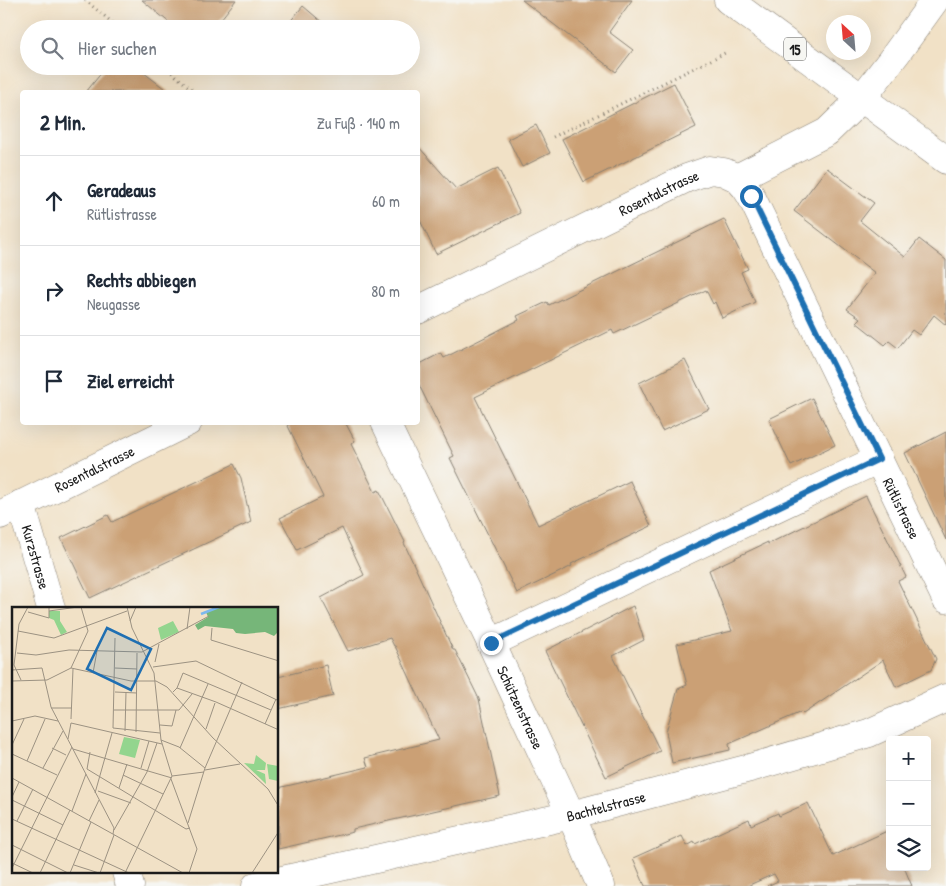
<!DOCTYPE html>
<html lang="de">
<meta charset="utf-8">
<style>
:root{--surface:#fff;--page:#f2f2f3;--text:#1f2937;--muted:#747a83;--line:#e0e1e3}
body{margin:0;font-family:"Patrick Hand",sans-serif;background:var(--page);color:var(--text)}
.controls{position:absolute;right:15px;bottom:15px;display:grid;overflow:hidden;border-radius:5px;box-shadow:0 5px 20px #0002}
.controls button{width:45px;height:45px;display:grid;place-items:center;padding:0;border:0;border-bottom:1px solid var(--line);background:var(--surface);color:var(--text);font:25px sans-serif}
.compass{position:absolute;left:826px;top:15px;width:45px;height:45px;border-radius:50%;background:var(--surface);box-shadow:0 5px 20px #0002;rotate:334deg}
.stop{position:absolute;width:15px;height:15px;margin:-11px;border:4px solid #1f6fb2;border-radius:50%;background:#fff}
.stop.end{background:#1f6fb2;border-color:#fff;box-shadow:0 1px 5px #0008}
.list{margin:0;padding:0;list-style:none}
h2{display:flex;justify-content:space-between;align-items:center;height:65px;margin:0;padding:0 20px;font-size:21px}
h2 small{font-size:16px;font-weight:400;color:var(--muted)}
.list li{display:grid;grid-template-columns:32px 1fr auto;gap:15px;align-items:center;box-sizing:border-box;height:90px;padding:0 20px;border-top:1px solid var(--line)}
.list b{display:block;font-size:19px;white-space:nowrap}
.list p{margin:0;font-size:16px;white-space:nowrap;color:var(--muted)}
.list em{font-size:16px;font-style:normal;color:var(--muted)}
.icon{flex:none;width:28px;height:28px;fill:none;stroke:currentColor;stroke-width:2;stroke-linecap:round;stroke-linejoin:round}
.map{position:relative;flex:none;width:946px;height:886px;overflow:hidden}
.search{position:absolute;background:var(--surface);box-shadow:0 5px 20px #0002;left:20px;top:20px;width:400px;height:55px;display:flex;align-items:center;gap:12px;box-sizing:border-box;padding:0 18px;border-radius:28px;color:var(--muted);font-size:19px}
.panel{position:absolute;background:var(--surface);box-shadow:0 5px 20px #0002;left:20px;top:90px;width:400px;height:335px;border-radius:5px}
.map>svg:first-child{display:block}
.building{fill:#cba074}
.lines{fill:none;stroke-linecap:round;stroke-linejoin:round}
.minor-casing{stroke:#867e71;stroke-width:29}
.tertiary-casing{stroke:#867e71;stroke-width:29}
.primary-casing{stroke:#867e71;stroke-width:29}
.path{stroke:#867e71;stroke-width:3;stroke-dasharray:1 4;stroke-linecap:butt}
.minor{stroke:#fff;stroke-width:28}
.tertiary{stroke:#fff;stroke-width:28}
.primary{stroke:#fff;stroke-width:28}
.route{stroke:#1f6fb2;stroke-width:6}
.labels{text-anchor:middle;dominant-baseline:central;stroke-width:5;stroke-linejoin:round;paint-order:stroke}
.shield{fill:#f6f6f2;stroke:#5d5d5c;stroke-width:1}
.shield-label{font-size:14px;font-weight:bold;fill:#1c1c1c}
.street-label{font-size:15px;fill:#1c1c1c;stroke:#f6f6f2}
.inset-river{fill:none;stroke:#7bb8ee;stroke-width:2.5}
.inset-road{fill:none;stroke:#9c9282;stroke-width:1}
.view{fill:#1f6fb2;fill-opacity:0.15;stroke:#1f6fb2;stroke-width:2.5}
.inset-edge{fill:none;stroke:#1c1c1c;stroke-width:2.5}
</style>
<div class="map">
<svg width="946" height="886" viewBox="0 0 946 886">
<rect width="100%" height="100%" fill="#f6f6f2"/>
<filter id="ink" filterUnits="userSpaceOnUse"><feTurbulence type="fractalNoise" baseFrequency=".02" numOctaves="2"/><feDisplacementMap in="SourceGraphic" scale="10" xChannelSelector="R" yChannelSelector="G"/><feConvolveMatrix kernelMatrix="1 2 1 2 8 2 1 2 1" color-interpolation-filters="sRGB"/></filter>
<filter id="wash" filterUnits="userSpaceOnUse"><feTurbulence type="fractalNoise" baseFrequency=".0096" numOctaves="4" result="noise"/><feDisplacementMap in="SourceGraphic" scale="20" xChannelSelector="R" yChannelSelector="G"/><feGaussianBlur stdDeviation="1.12" result="paint"/><feColorMatrix in="noise" values="0 0 0 0 0 0 0 0 0 0 0 0 0 0 0 0 0 1.4 0 .05"/><feComposite in="paint" operator="in"/></filter>
<g filter="url(#wash)">
<rect width="100%" height="100%" fill="#f1e1c6"/>
<g id="blocks">
<g class="building">
<path d="M142,0H236L213,29H177Z"/>
<path d="M522,0H632L609,32L633,50L616,72Z"/>
<path d="M303,6L330,29H284Z"/>
<path d="M107,66H135L169,92H86Z"/>
<path d="M674,83L696,127L584,182L562,139Z"/>
<path d="M536,125L550,153L522,167L508,139Z"/>
<path d="M418,146L456,189L498,168L520,213L436,254L418,216Z"/>
<path d="M827,168L874,203L860,221L905,257L919,239L946,260V325L934,315L919,335L912,330L898,348L889,341L885,345L856,322L860,318L847,309L875,273L794,211Z"/>
<path d="M724,219L748,269L741,272L755,302L722,318L715,302L713,304L706,290L614,334L612,330L475,397L538,525L630,481L651,526L571,564L572,566L517,593L450,458L454,456L418,383V365L441,353L444,358L519,320L517,316L547,302L549,305Z"/>
<path d="M685,360L709,409L662,431L639,383Z"/>
<path d="M812,398L835,445L791,466L769,419Z"/>
<path d="M286,422H345L355,441L351,444L375,492L379,490L405,542L404,543L453,650H455L479,699L500,796L353,829V832L278,849V788L368,767L365,758L439,740L395,646H394L390,638L348,651L321,598L364,575L342,528L297,550L280,518L323,497Z"/>
<path d="M946,432V540L905,453Z"/>
<path d="M234,464L241,478L251,522L90,598L61,538L108,515L112,522Z"/>
<path d="M866,496L906,577L898,581L936,659L931,670L896,687L883,660L803,714L801,712L729,744L730,750L672,763L666,732L678,689L687,685L677,644L732,631L709,570L768,542V544Z"/>
<path d="M633,606L644,640L613,656L660,751L606,777L545,651Z"/>
<path d="M326,665L333,696L278,709V677Z"/>
<path d="M808,803L833,856L887,831L890,838V867H904L912,886H767L778,881L774,874L747,886H645L633,858L682,836L687,846L694,842L695,844L749,819L751,825L778,813L779,816Z"/>
</g>
</g>
</g>
<g filter="url(#ink)">
<use href="#blocks" fill-opacity="0" stroke="#867e71" stroke-width="1"/>
<g class="lines">
<g class="minor-casing">
<g id="minor">
<path d="M737,178L827,132L862,98L896,54L935,0"/>
<path id="s1" d="M418,310L687,178L710,170L724,172L737,178L746,188L751,196L946,599"/>
<path id="s2" d="M385,422L491,643L571,815L601,886"/>
<path id="s3" d="M21,504L51,608"/>
<path id="s4" d="M0,515L188,422"/>
<path d="M491,643L879,459"/>
<path d="M126,872L130,886"/>
</g>
</g>
<g class="tertiary-casing">
<g id="tertiary">
<path id="s5" d="M256,886L571,815L750,768L869,733L946,698"/>
</g>
</g>
<g class="primary-casing">
<path id="primary" d="M728,0L946,160"/>
</g>
<g class="path">
<path d="M85,0L120,29"/>
<path d="M164,66L195,92"/>
<path d="M553,137L727,52"/>
</g>
<use href="#minor" class="minor"/>
<use href="#tertiary" class="tertiary"/>
<use href="#primary" class="primary"/>
</g>
</g>
<g class="lines" filter="url(#ink)">
<path class="route" d="M491,643L879,459L751,196"/>
</g>
<g class="labels">
<rect class="shield" x="784" y="37.5" width="22" height="23" rx="4"/>
<g class="shield-label">
<text x="795" y="49">15</text>
</g>
<g class="street-label">
<text stroke="none"><textPath href="#s1" startOffset="268">Rosentalstrasse</textPath></text>
<text stroke="none"><textPath href="#s4" startOffset="105">Rosentalstrasse</textPath></text>
<text stroke="none"><textPath href="#s1" startOffset="722">Rütlistrasse</textPath></text>
<text stroke="none"><textPath href="#s3" startOffset="55">Kurzstrasse</textPath></text>
<text stroke="none"><textPath href="#s2" startOffset="316">Schützenstrasse</textPath></text>
<text stroke="none"><textPath href="#s5" startOffset="359">Bachtelstrasse</textPath></text>
</g>
</g>
<g transform="translate(12 607)">
<rect width="266" height="266" fill="#f1e1c6"/>
<path d="M37,4H48V14L55,25L49,28L42,13L37,11ZM161,14L167,25L149,33L146,21ZM112,130L128,133L123,151L107,147ZM244,148L254,156L253,163H244L253,167L254,177L232,156L242,157ZM255,157L266,159V174L257,172Z" fill="#93d58e"/>
<path d="M203,0H266V25L262,29L253,25L233,27L224,26L221,22L193,19L186,23L183,18L196,10L194,5Z" fill="#76b679"/>
<path class="inset-river" d="M189,7L207,0"/>
<path class="inset-road" d="M37,4L66,0M16,5L37,11V0M118,14L124,0M200,21L199,33L267,54M175,22L178,0M6,24L42,31L115,4M103,31L101,121L148,126M5,46L24,48L57,43L130,45L197,9M143,55L147,37M141,60L184,54L267,94M59,61L76,24L69,0M103,61L125,62M0,63L30,61L39,100L102,221L101,227M81,66L85,44M9,73L2,58L7,17L16,0M0,74L35,73L59,61L119,74H144M144,74L155,80L201,131L256,182L267,200M165,81L171,66L259,103M103,85L125,86M161,85L165,81L204,95L267,123M39,101H60M102,103H167L180,87M59,112L61,62M0,114L23,109L46,114M253,117L264,92M148,118L160,119L164,103M194,122L203,96M113,124L114,85M124,125L125,46M56,132L59,116L150,137M149,133L167,140L193,161M0,138L12,112M40,141L54,148M168,141L196,77M61,142L160,171M0,147L45,168M15,154L33,112M31,161L51,124M129,161L137,134M75,162L174,222L178,221M75,162L78,145M193,163L228,157M111,168L151,187M160,169L192,165M0,171L171,266M159,172L185,242L177,266M107,181L115,157M86,184L119,196M83,186L100,126M0,190L7,175M0,193L51,218M60,204L74,167M0,212L117,266M5,214L21,182M77,214L87,193M176,216L193,161L230,75M102,223L135,165L145,136M0,238L56,266M0,256L21,266M62,258L87,266M0,261L60,140M28,266L58,203M58,266L79,215M88,266L102,228M113,266L160,169L149,133L142,66L120,21L115,0M240,266L267,224"/>
<path class="view" d="M95,21L139,42L119,83L75,62Z"/>
<rect width="266" height="266" class="inset-edge"/>
</g>
</svg>
<div class="controls">
<button>+</button>
<button>−</button>
<button><svg class="icon" aria-label="layers" viewBox="0 0 24 24"><path d="M12 4l9 5-9 5-9-5zM3 14l9 5 9-5"/></svg></button>
</div>
<svg class="compass" viewBox="-18 -18 36 36"><path d="M0-13l5 13h-10z" fill="#e53935"/><path d="M0 13l5-13h-10z" fill="#747a83"/></svg>
<div class="stop" style="left:751px;top:196px"></div>
<div class="stop end" style="left:491px;top:643px"></div>
<div class="search"><svg class="icon" aria-label="search" viewBox="0 0 24 24"><circle cx="10" cy="10" r="6"/><path d="M15 15l6 6"/></svg>Hier suchen</div>
<section class="panel">
<h2>2 Min.<small>Zu Fuß · 140 m</small></h2>
<ul class="list">
<li><svg class="icon" aria-label="ahead" viewBox="0 0 24 24"><path d="M12 20V5M6 11l6-6 6 6"/></svg><div><b>Geradeaus</b><p>Rütlistrasse</p></div><em>60 m</em></li>
<li><svg class="icon" aria-label="right" viewBox="0 0 24 24"><path d="M7 20v-9h11M14 6l5 5-5 5"/></svg><div><b>Rechts abbiegen</b><p>Neugasse</p></div><em>80 m</em></li>
<li><svg class="icon" aria-label="arrive" viewBox="0 0 24 24"><path d="M6 21V4h12l-3 4 3 4H6"/></svg><div><b>Ziel erreicht</b></div></li>
</ul>
</section>
</div>
